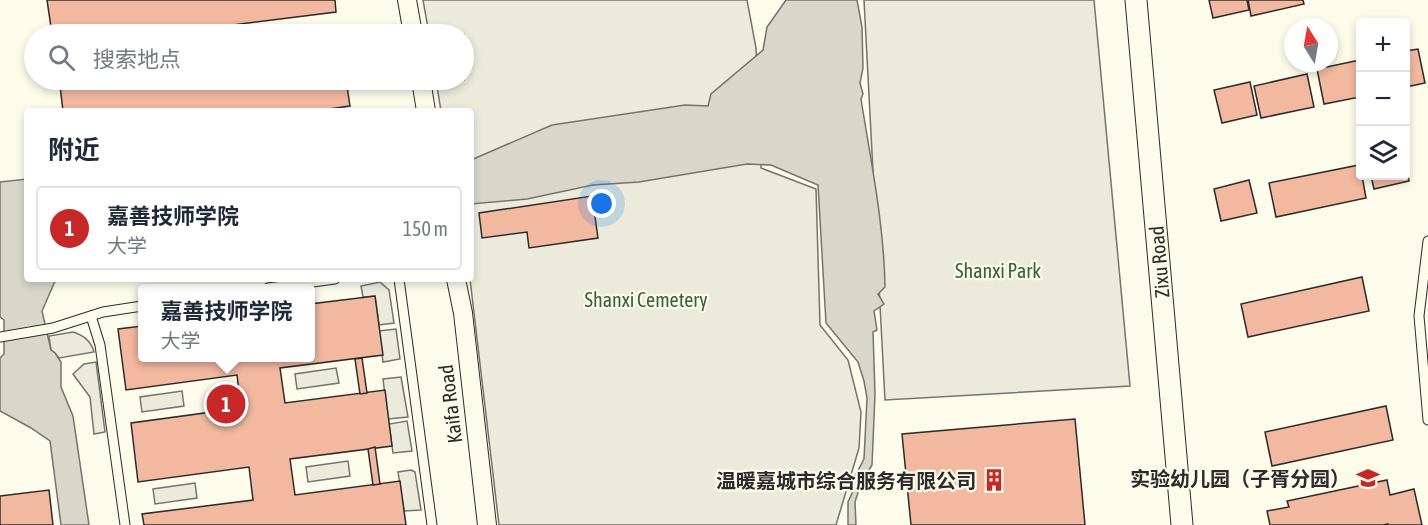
<!DOCTYPE html>
<html lang="zh">
<meta charset="utf-8">
<style>
:root{--surface:#fff;--page:#f6f6f7;--text:#1f2937;--muted:#747a83;--line:#e0e1e3;--accent:#c62828}
body{margin:0;font-family:"Asap Condensed","Noto Sans SC",sans-serif;background:var(--page);color:var(--text)}
.controls{position:absolute;right:18px;top:18px;display:grid;overflow:hidden;border-radius:6px;box-shadow:0 3px 9px #0003}
.controls button{width:54px;height:54px;display:grid;place-items:center;padding:0;border:0;border-bottom:2px solid var(--line);background:var(--surface);color:var(--text);font:30px sans-serif}
.compass{position:absolute;left:1284px;top:18px;width:54px;height:54px;border-radius:50%;background:var(--surface);box-shadow:0 3px 9px #0003;rotate:349deg}
.you{position:absolute;left:602px;top:204px;width:21px;height:21px;margin:-15px;border:4px solid #fff;border-radius:50%;background:#1a73e8;box-shadow:0 0 0 9px #1a73e833}
.badge{display:grid;place-items:center;width:39px;height:39px;border-radius:50%;background:var(--accent);color:#fff;font-size:20px;font-weight:700}
.pin{position:absolute;translate:-50% -50%;border:3px solid #fff;box-shadow:0 2px 6px #0006}
.popup{position:absolute;left:138px;top:284px;width:177px;height:78px;box-sizing:border-box;display:grid;place-content:center;border-radius:6px;background:var(--surface);filter:drop-shadow(0 2px 4px #0005);font-size:20px;white-space:nowrap;color:var(--muted)}
.popup b{font-size:22px;color:var(--text)}
.popup::after{content:'';position:absolute;left:50%;top:100%;margin-left:-12px;border:12px solid transparent;border-top-color:var(--surface)}
.list{margin:0;padding:0;list-style:none}
h2{display:flex;justify-content:space-between;align-items:center;height:78px;margin:0;padding:0 24px;font-size:26px}
h2 small{font-size:20px;font-weight:400;color:var(--muted)}
.list li{display:grid;grid-template-columns:39px 1fr auto;gap:18px;align-items:center;box-sizing:border-box;height:84px;margin:0 12px 12px;padding:0 12px;border:2px solid var(--line);border-radius:6px}
.list b{display:block;font-size:22px;white-space:nowrap}
.list p{margin:0;font-size:20px;white-space:nowrap;color:var(--muted)}
.list em{font-size:20px;font-style:normal;color:var(--muted)}
.icon{flex:none;width:33px;height:33px;fill:none;stroke:currentColor;stroke-width:2;stroke-linecap:round;stroke-linejoin:round}
.map{position:relative;flex:none;width:1428px;height:525px;overflow:hidden}
.search{position:absolute;background:var(--surface);box-shadow:0 3px 9px #0003;left:24px;top:24px;width:450px;height:66px;display:flex;align-items:center;gap:15px;box-sizing:border-box;padding:0 21px;border-radius:33px;color:var(--muted);font-size:22px}
.panel{position:absolute;background:var(--surface);box-shadow:0 3px 9px #0003;left:24px;top:108px;width:450px;height:174px;border-radius:6px}
.map>svg:first-child{display:block}
.green{fill:#ecebdb;stroke:#74746e;stroke-width:1.5}
.water{fill:#d8d7c9;stroke:#74746e;stroke-width:1.5}
.building{fill:#f2b8a0;stroke:#2b2b2b;stroke-width:1.5}
.lines{fill:none;stroke-linecap:round;stroke-linejoin:round}
.service-casing{stroke:#2b2b2b;stroke-width:11}
.minor-casing{stroke:#2b2b2b;stroke-width:20}
.tertiary-casing{stroke:#2b2b2b;stroke-width:23}
.service{stroke:#fdfbea;stroke-width:9}
.minor{stroke:#fdfbea;stroke-width:18}
.tertiary{stroke:#fdfbea;stroke-width:21}
.labels{text-anchor:middle;dominant-baseline:central;stroke-width:4.5;stroke-linejoin:round;paint-order:stroke}
.street-label{font-size:20px;fill:#2b2b2b;stroke:#fdfbea}
.park-label{font-size:20px;fill:#34623c;stroke:#fdfbea}
.poi-label{font-size:20px;font-weight:bold;fill:#2b2b2b;stroke:#fdfbea;text-anchor:end}
</style>
<div class="map">
<svg width="1428" height="525" viewBox="0 0 1428 525">
<rect width="100%" height="100%" fill="#fdfbea"/>
<g class="green">
<path d="M423,0H747L756,48L761,168L816,189L820,325L848,360L861,412L859,448L836,525H499L470,279H471V111H441L436,80H464V34H429Z"/>
<path d="M864,0H1094L1130,386L885,400Z"/>
<path d="M380,282L389,290L394,323L379,325L375,296L363,297L361,286Z"/>
<path d="M396,329L400,359L383,362L379,331Z"/>
<path d="M73,332C83,335 91,341 94,352L59,358L55,353L51,350L49,336Z"/>
<path d="M96,362L105,432L94,434L90,397L73,374L84,364Z"/>
<path d="M336,368L339,383L297,389L295,374Z"/>
<path d="M401,377L408,417L388,419L383,379Z"/>
<path d="M182,391L184,406L142,412L140,397Z"/>
<path d="M407,421L412,451L393,453L389,424Z"/>
<path d="M348,461L350,476L308,482L306,467Z"/>
<path d="M411,470L415,472L421,510L404,511L398,472Z"/>
<path d="M195,483L197,498L155,504L153,489Z"/>
</g>
<g class="water">
<path d="M786,0H857L862,27L863,68L860,83L863,94L861,99C871,162 884,224 885,287L878,294L884,304L874,311L877,330L873,332L875,394L872,465L861,483L855,502L856,525H848V502L853,491L854,478L864,459L867,398L864,381L858,362L826,323L818,185L771,165L747,164L639,182L593,185L527,199L471,204V160L552,125L685,105L708,106L711,94L763,50L767,27Z"/>
<path d="M27,179V279H56L42,311L51,350L55,353L61,362V387L73,416L89,525H61L50,441L31,428L0,411V358L4,354V320L0,317V182Z"/>
</g>
<g class="building">
<path d="M47,0H335L336,12L162,34H52Z"/>
<path d="M1209,0H1247L1249,10L1213,18Z"/>
<path d="M1248,0H1303L1304,4L1251,16Z"/>
<path d="M229,26L230,34H192V31Z"/>
<path d="M1418,49L1425,83L1406,87V51Z"/>
<path d="M1360,60V97L1324,104L1317,69Z"/>
<path d="M1307,74L1314,107L1261,118L1254,86Z"/>
<path d="M59,80H88V82L60,86Z"/>
<path d="M106,80H346L350,106L315,111H63L60,86Z"/>
<path d="M1250,82L1257,115L1222,123L1214,90Z"/>
<path d="M1359,165L1360,176H1362L1366,198L1276,217L1269,183Z"/>
<path d="M1406,165L1409,181L1374,189L1371,176H1406Z"/>
<path d="M1249,180L1257,213L1221,221L1214,189Z"/>
<path d="M592,196L598,238L529,248L527,232L482,238L479,213Z"/>
<path d="M1362,277L1369,311L1248,337L1241,304Z"/>
<path d="M375,296L383,355L280,368L285,403L385,390L392,446L290,459L295,495L400,481L406,525H144L142,514L253,500L249,467L138,482L131,423L241,408L237,375L126,390L118,329L142,326V358H310V304Z"/>
<path d="M362,358L367,393L360,394L355,359Z"/>
<path d="M1386,406L1393,440L1272,466L1265,432Z"/>
<path d="M1075,419L1085,525H911L902,434Z"/>
<path d="M375,447L380,484L373,485L368,449Z"/>
<path d="M1387,480L1390,495L1414,489L1422,525H1388V524L1383,525H1270L1267,511L1289,507L1287,501Z"/>
<path d="M49,490L53,525H0V496Z"/>
</g>
<g class="lines">
<g class="service-casing">
<g id="service">
<path d="M1428,241L1419,316L1428,420"/>
<path d="M399,279L432,525"/>
<path d="M268,288L335,279"/>
<path d="M91,316L100,345L125,525"/>
<path d="M0,337L53,328L103,312L142,306"/>
</g>
</g>
<g class="minor-casing">
<g id="minor">
<path d="M407,0L413,34"/>
<path d="M421,80L426,111"/>
<path d="M456,279L463,313L487,525"/>
</g>
</g>
<g class="tertiary-casing">
<path id="tertiary" d="M1136,0L1182,525"/>
</g>
<use href="#service" class="service"/>
<use href="#minor" class="minor"/>
<use href="#tertiary" class="tertiary"/>
</g>
<defs>
<g id="school-bare" transform="scale(1.8)"><path d="M0-5L7-2L0 1L-7-2ZM-4 1L0 2.5L4 1V4Q0 6-4 4Z" fill="#c62828" stroke="#fdfbea" stroke-width="2.5" paint-order="stroke"/></g>
<g id="building-bare" transform="scale(1.8)"><path d="M-4-6H4V6H1V3H-1V6H-4ZM-2.5-4.3h1.7v1.8h-1.7ZM.8-4.3h1.7v1.8H.8ZM-2.5-1h1.7V.8h-1.7ZM.8-1h1.7V.8H.8Z" fill="#c62828" stroke="#fdfbea" stroke-width="2.5" paint-order="stroke"/></g>
</defs>
<g fill-rule="evenodd">
<use href="#school-bare" x="1368" y="478"/>
<use href="#building-bare" x="994" y="480"/>
</g>
<g class="labels">
<g class="street-label">
<text transform="translate(1159 262) rotate(-95)">Zixu Road</text>
<text transform="translate(450 404) rotate(-97)">Kaifa Road</text>
</g>
<g class="park-label">
<text x="998" y="270">Shanxi Park</text>
<text x="646" y="299">Shanxi Cemetery</text>
</g>
<g class="poi-label">
<text x="1350" y="478">实验幼儿园（子胥分园）</text>
<text x="976" y="480">温暖嘉城市综合服务有限公司</text>
</g>
</g>
</svg>
<div class="controls">
<button>+</button>
<button>−</button>
<button><svg class="icon" aria-label="layers" viewBox="0 0 24 24"><path d="M12 4l9 5-9 5-9-5zM3 14l9 5 9-5"/></svg></button>
</div>
<svg class="compass" viewBox="-18 -18 36 36"><path d="M0-13l5 13h-10z" fill="#e53935"/><path d="M0 13l5-13h-10z" fill="#747a83"/></svg>
<div class="you"></div>
<div class="pin badge" style="left:226px;top:404px">1</div>
<div class="popup"><b>嘉善技师学院</b>大学</div>
<div class="search"><svg class="icon" aria-label="search" viewBox="0 0 24 24"><circle cx="10" cy="10" r="6"/><path d="M15 15l6 6"/></svg>搜索地点</div>
<section class="panel">
<h2>附近<small></small></h2>
<ul class="list">
<li><span class="badge">1</span><div><b>嘉善技师学院</b><p>大学</p></div><em>150 m</em></li>
</ul>
</section>
</div>
